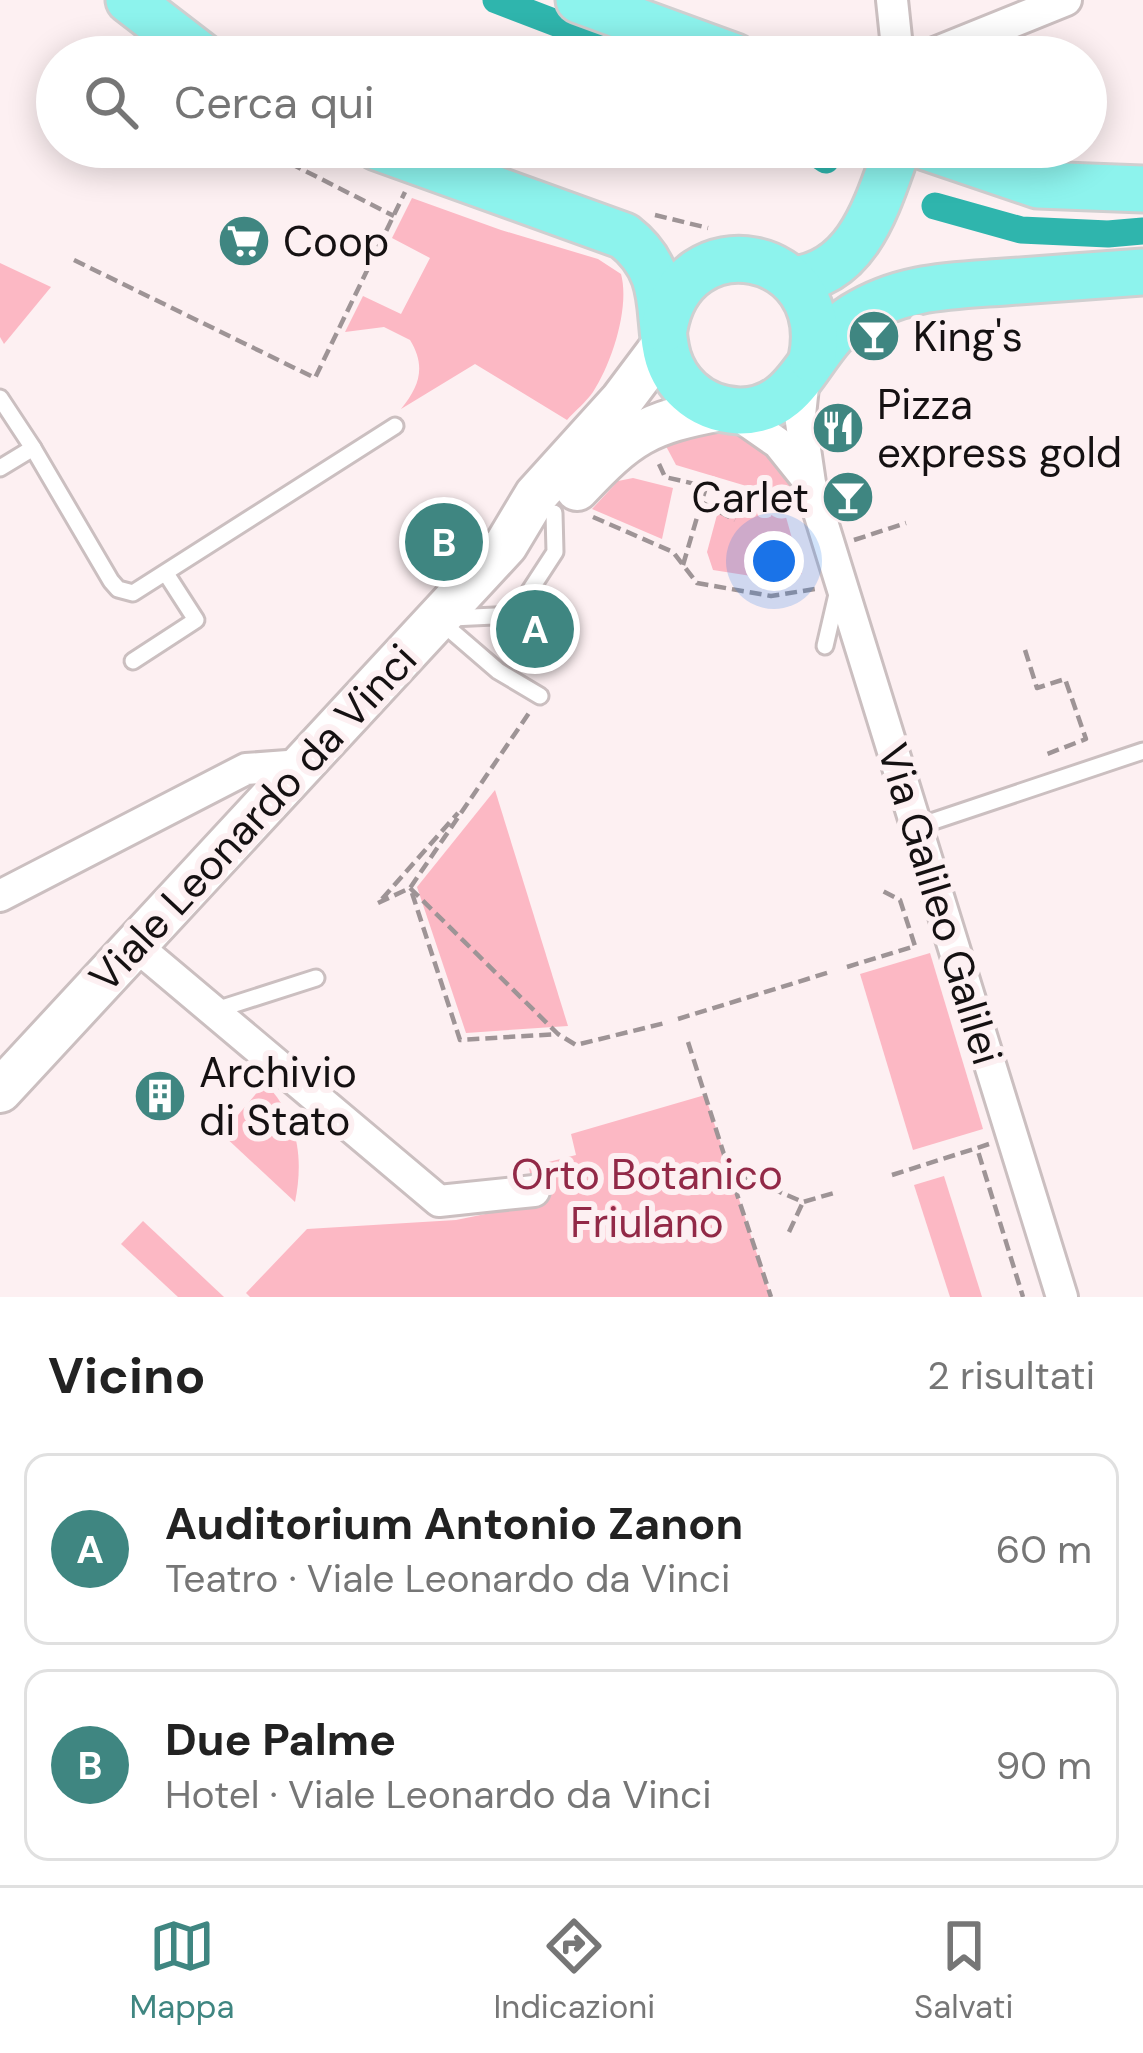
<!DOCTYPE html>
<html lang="it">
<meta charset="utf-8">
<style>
:root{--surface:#fff;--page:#f6f6f6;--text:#222;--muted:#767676;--line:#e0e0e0;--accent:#3f8681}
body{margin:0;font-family:"DM Sans",sans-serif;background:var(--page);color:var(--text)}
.you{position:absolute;left:774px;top:561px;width:42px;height:42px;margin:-30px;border:9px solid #fff;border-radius:50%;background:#1a73e8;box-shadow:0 0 0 18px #1a73e833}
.badge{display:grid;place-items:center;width:78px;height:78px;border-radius:50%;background:var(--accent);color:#fff;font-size:39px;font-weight:700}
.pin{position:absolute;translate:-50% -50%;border:6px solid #fff;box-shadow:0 3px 12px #0006}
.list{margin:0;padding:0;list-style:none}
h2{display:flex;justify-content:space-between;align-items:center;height:156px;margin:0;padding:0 48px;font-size:51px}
h2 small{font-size:39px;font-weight:400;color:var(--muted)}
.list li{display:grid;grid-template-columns:78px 1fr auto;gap:36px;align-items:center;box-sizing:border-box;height:192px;margin:0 24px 24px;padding:0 24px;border:3px solid var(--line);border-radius:24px}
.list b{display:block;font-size:45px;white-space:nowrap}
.list p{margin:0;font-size:39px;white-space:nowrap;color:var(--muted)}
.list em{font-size:39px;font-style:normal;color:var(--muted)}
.icon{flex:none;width:66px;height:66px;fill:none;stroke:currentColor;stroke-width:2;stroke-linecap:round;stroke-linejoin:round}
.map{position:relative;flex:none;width:1143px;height:1297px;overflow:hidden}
.search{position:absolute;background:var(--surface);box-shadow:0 6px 30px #0003;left:36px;right:36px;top:36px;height:132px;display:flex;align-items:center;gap:30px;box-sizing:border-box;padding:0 42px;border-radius:66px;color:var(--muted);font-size:45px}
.sheet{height:588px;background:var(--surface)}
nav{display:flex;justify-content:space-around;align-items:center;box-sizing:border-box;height:168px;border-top:3px solid var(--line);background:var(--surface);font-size:33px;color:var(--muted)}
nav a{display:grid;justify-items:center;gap:6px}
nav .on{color:var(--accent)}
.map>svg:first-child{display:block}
.green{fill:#fcb8c4}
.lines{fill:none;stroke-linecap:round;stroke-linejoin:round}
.canal{stroke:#2fb5ad;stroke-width:27}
.lane-casing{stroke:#cbbfc0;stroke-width:21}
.street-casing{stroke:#cbbfc0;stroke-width:36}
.secondary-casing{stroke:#cbbfc0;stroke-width:48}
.primary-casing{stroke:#d0cfd0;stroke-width:51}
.path{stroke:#9e9496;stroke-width:4.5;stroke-dasharray:12 6;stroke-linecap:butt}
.lane{stroke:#fff;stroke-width:15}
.street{stroke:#fff;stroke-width:30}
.secondary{stroke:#fff;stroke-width:42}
.primary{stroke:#8df3ed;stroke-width:45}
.labels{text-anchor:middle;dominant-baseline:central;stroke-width:12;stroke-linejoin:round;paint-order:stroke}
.poi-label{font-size:42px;fill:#151112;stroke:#fdf0f2;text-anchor:start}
.street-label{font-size:42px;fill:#151112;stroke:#fdf0f2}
.park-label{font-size:42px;fill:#922947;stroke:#fdf0f2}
</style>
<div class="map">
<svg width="1143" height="1297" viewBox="0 0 1143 1297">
<rect width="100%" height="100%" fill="#fdf0f2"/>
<g class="green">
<path d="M412,198L501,230L598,259L621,274C630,307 612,363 593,392C586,402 575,411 567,420L475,364L401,409C420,386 426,366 410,340L384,327L345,332L363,296L401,314L430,258L392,238Z"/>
<path d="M0,263L51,287L4,344L0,337Z"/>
<path d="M694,423L750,435L796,483L803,503L676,465L659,433Z"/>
<path d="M633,478L673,488L662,539L592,509L618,481Z"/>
<path d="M721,500L786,517L802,574L770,579L713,570L707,552Z"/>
<path d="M495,790L568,1026L466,1033L417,887Z"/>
<path d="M930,953L983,1129L913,1150L860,974Z"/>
<path d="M265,1083C298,1117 304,1158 295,1202L222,1134Z"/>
<path d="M705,1095L771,1297H250L246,1293L307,1229L456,1220L535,1204L529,1167L576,1155L571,1134Z"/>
<path d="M944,1176L982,1297H950L914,1185Z"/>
<path d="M143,1221L224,1297H178L121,1244Z"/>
</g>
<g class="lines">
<g class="canal">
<path d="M496,0L645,57"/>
<path d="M807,147L826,160"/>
<path d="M935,206L1021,230L1108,234L1143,231"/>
</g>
<g class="lane-casing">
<g id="lane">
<path d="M0,398L33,448L0,468"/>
<path d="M33,448L111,581L118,589L133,593L395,426"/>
<path d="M452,618L514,615L555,552L554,513"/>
<path d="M440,621L498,671L540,696"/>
<path d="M825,646L838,590"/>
<path d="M133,661L196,620L167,575"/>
<path d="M916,827L1143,751"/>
<path d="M213,1011L316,978"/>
</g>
</g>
<g class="street-casing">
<g id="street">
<path d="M892,0L898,57"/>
<path d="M925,57L1066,0"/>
<path d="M804,377L800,415L810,483L1062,1297"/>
<path d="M732,411L778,443L806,478"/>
<path d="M0,896L246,769L301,765"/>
<path d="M135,945L439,1201L534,1191"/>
</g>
</g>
<g class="secondary-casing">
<g id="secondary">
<path d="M577,489C629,434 646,423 721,409"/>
<path d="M0,1091L506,545L536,495L622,400L664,344"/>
</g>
</g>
<g class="primary-casing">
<g id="primary">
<path d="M129,0L203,57"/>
<path d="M579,0L735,57"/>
<path d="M377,147L624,236C687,285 640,346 689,391C702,403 720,410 739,411C801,412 809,344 854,316C902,286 950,286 1005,282C1051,279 1097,275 1143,272"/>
<path d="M926,147L1038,185L1143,189"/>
<path d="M792,280C860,274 878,201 898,147"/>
<path d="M664,329C682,219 835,247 812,359"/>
</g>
</g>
<g class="path">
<path d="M258,147L394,216"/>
<path d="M324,147L342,154"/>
<path d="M280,158L286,147"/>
<path d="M655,215L708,228"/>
<path d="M74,260L315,378L405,192"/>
<path d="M659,464L665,477L785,505"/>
<path d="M703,503L735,520"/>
<path d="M593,517L673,552L697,583L771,596L815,589"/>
<path d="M854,540L906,523"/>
<path d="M683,565L706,487"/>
<path d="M1025,650L1037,688L1065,679L1086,739L1047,754"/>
<path d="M410,888L558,1034L576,1045L665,1023"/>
<path d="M412,893L460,1040L558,1034"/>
<path d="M382,899L458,813"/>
<path d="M378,903L410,888L529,713"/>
<path d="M847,967L915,946L900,900L881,890"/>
<path d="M678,1019L830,972"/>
<path d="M688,1042L729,1170L803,1202L834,1193"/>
<path d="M989,1144L977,1148L1023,1297"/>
<path d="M729,1170L771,1297"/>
<path d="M892,1175L977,1148"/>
<path d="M789,1232L803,1202"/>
</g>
<use href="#lane" class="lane"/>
<use href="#street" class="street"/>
<use href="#secondary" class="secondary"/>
<use href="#primary" class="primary"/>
</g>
<defs>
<g id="supermarket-disc" transform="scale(2.7)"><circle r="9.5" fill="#3f8681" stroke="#fdf0f2"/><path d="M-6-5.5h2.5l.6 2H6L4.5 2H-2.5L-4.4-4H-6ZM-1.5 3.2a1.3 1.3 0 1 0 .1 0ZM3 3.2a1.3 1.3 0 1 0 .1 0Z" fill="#fff"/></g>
<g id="bar-disc" transform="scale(2.7)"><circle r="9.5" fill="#3f8681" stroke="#fdf0f2"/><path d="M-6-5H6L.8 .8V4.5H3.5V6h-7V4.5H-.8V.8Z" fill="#fff"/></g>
<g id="restaurant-disc" transform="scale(2.7)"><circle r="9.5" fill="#3f8681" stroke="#fdf0f2"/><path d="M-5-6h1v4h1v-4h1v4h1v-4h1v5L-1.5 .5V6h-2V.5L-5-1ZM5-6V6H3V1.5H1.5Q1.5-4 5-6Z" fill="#fff"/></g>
<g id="building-disc" transform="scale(2.7)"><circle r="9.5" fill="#3f8681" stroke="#fdf0f2"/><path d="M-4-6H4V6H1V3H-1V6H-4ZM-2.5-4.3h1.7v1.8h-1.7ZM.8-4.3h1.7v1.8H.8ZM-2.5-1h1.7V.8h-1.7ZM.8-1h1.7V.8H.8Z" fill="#fff"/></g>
</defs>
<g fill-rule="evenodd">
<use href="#supermarket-disc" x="244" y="241"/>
<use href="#bar-disc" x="874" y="336"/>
<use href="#restaurant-disc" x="838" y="428"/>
<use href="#bar-disc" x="848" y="497"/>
<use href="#building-disc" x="160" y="1096"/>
</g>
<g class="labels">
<g class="poi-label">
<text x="283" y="241">Coop</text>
<text x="913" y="336">King's</text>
<text x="877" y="404">Pizza<tspan x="877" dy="48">express gold</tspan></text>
<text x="809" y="497" text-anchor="end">Carlet</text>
<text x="199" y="1072">Archivio<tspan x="199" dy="48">di Stato</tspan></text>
</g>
<g class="street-label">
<text transform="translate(253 818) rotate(-47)">Viale Leonardo da Vinci</text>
<text transform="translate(940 904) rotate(73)">Via Galileo Galilei</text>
</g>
<g class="park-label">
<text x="647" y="1174">Orto Botanico<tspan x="647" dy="48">Friulano</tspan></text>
</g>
</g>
</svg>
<div class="you"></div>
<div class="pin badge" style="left:535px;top:629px">A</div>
<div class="pin badge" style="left:444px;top:542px">B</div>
<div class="search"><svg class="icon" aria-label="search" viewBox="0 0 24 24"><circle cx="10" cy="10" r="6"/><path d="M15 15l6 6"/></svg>Cerca qui</div>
</div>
<section class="sheet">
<h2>Vicino<small>2 risultati</small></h2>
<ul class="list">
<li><span class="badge">A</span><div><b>Auditorium Antonio Zanon</b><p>Teatro · Viale Leonardo da Vinci</p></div><em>60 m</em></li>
<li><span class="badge">B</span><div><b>Due Palme</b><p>Hotel · Viale Leonardo da Vinci</p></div><em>90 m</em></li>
</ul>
</section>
<nav>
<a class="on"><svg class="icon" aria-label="map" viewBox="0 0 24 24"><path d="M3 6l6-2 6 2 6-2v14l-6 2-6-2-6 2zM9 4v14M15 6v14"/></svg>Mappa</a>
<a><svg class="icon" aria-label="directions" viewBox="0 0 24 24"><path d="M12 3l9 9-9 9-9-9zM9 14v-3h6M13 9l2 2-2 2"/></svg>Indicazioni</a>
<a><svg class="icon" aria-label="saved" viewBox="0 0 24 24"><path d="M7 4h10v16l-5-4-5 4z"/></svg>Salvati</a>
</nav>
